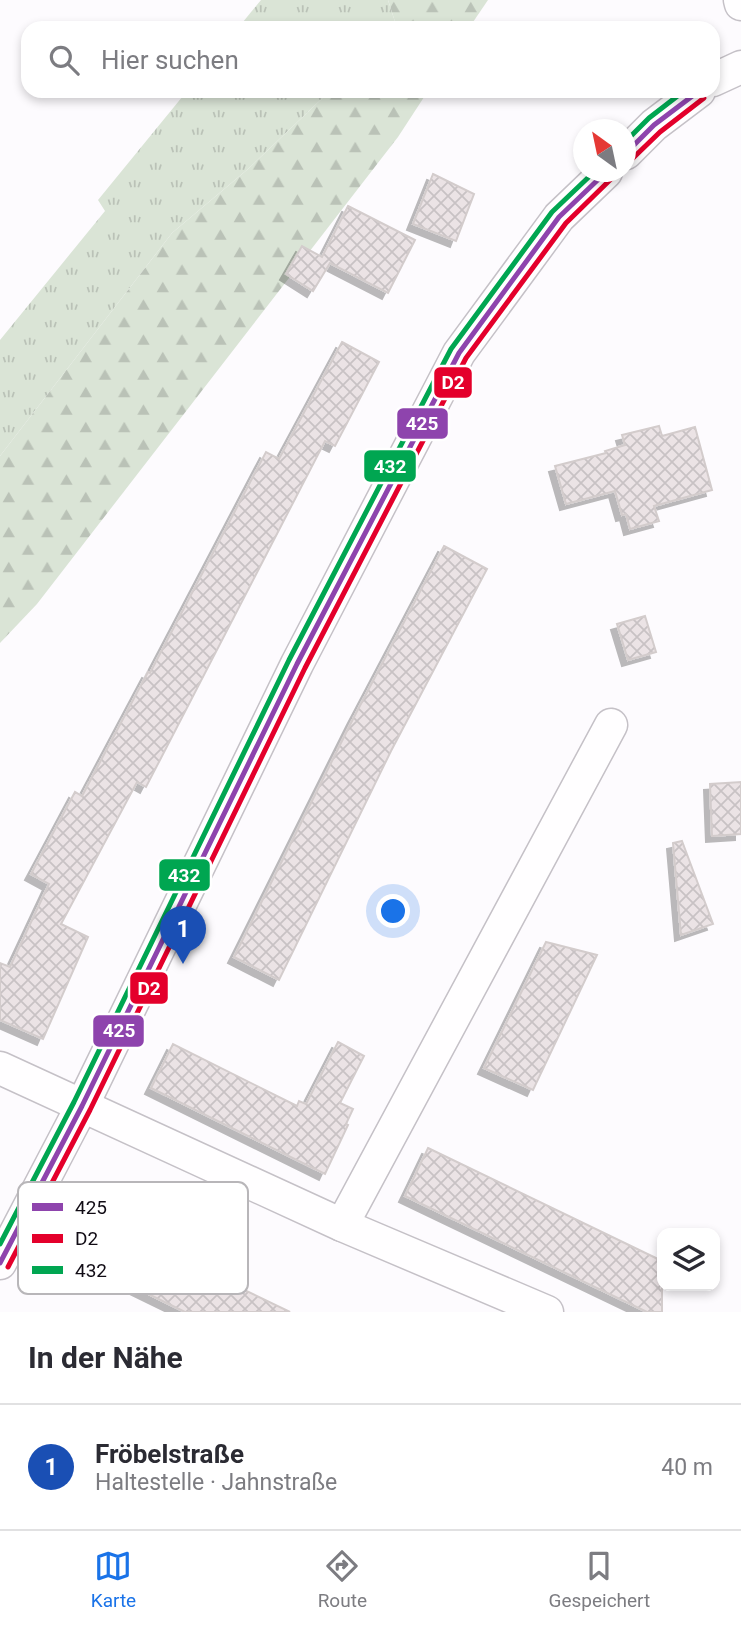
<!DOCTYPE html>
<html lang="de">
<meta charset="utf-8">
<style>
:root{--surface:#fff;--page:#f2f2f3;--text:#2b2b33;--muted:#7c7c81;--line:#e1e1e2;--accent:#1a73e8}
body{margin:0;font-family:Roboto,sans-serif;background:var(--page);color:var(--text)}
.controls{position:absolute;right:21px;bottom:21px;display:grid;overflow:hidden;border-radius:14px;box-shadow:0 4px 10px #0003}
.controls button{width:63px;height:63px;display:grid;place-items:center;padding:0;border:0;border-bottom:2px solid var(--line);background:var(--surface);color:var(--text);font:35px sans-serif}
.compass{position:absolute;left:573px;top:119px;width:63px;height:63px;border-radius:50%;background:var(--surface);box-shadow:0 4px 10px #0003;rotate:327deg}
.you{position:absolute;left:394px;top:912px;width:24px;height:24px;margin:-18px;border:5px solid #fff;border-radius:50%;background:#1a73e8;box-shadow:0 0 0 10px #1a73e833}
.badge{display:grid;place-items:center;width:46px;height:46px;border-radius:50%;background:var(--accent);color:#fff;font-size:23px;font-weight:700}
.pin{position:absolute;translate:-50% -58px;filter:drop-shadow(0 2px 4px #0008)}
.pin::after{content:'';position:absolute;top:37px;width:24px;height:21px;background:inherit;clip-path:polygon(0 0,100% 0,50% 100%)}
.list{margin:0;padding:0;list-style:none}
h2{display:flex;justify-content:space-between;align-items:center;height:91px;margin:0;padding:0 28px;font-size:30px}
h2 small{font-size:23px;font-weight:400;color:var(--muted)}
.list li{display:grid;grid-template-columns:46px 1fr auto;gap:21px;align-items:center;box-sizing:border-box;height:126px;padding:0 28px;border-top:2px solid var(--line)}
.list b{display:block;font-size:26px;white-space:nowrap}
.list p{margin:0;font-size:23px;white-space:nowrap;color:var(--muted)}
.list em{font-size:23px;font-style:normal;color:var(--muted)}
.icon{flex:none;width:38px;height:38px;fill:none;stroke:currentColor;stroke-width:2;stroke-linecap:round;stroke-linejoin:round}
.map{position:relative;flex:none;width:741px;height:1312px;overflow:hidden}
.search{position:absolute;background:var(--surface);box-shadow:0 4px 10px #0003;left:21px;right:21px;top:21px;height:77px;display:flex;align-items:center;gap:18px;box-sizing:border-box;padding:0 24px;border-radius:21px;color:var(--muted);font-size:26px}
.sheet{height:217px;background:var(--surface)}
nav{display:flex;justify-content:space-around;align-items:center;box-sizing:border-box;height:98px;border-top:2px solid var(--line);background:var(--surface);font-size:19px;color:var(--muted)}
nav a{display:grid;justify-items:center;gap:4px}
nav .on{color:var(--accent)}
.map>svg:first-child{display:block}
.grass{fill:url(#grass-tufts)}
.forest{fill:url(#forest-firs)}
.building{fill:url(#building-cross-hatch);stroke:#d3cccc;stroke-width:2;filter:url(#shadow)}
.lines{fill:none;stroke-linecap:round;stroke-linejoin:round}
.street-casing{stroke:#c5c1c7;stroke-width:35}
.street{stroke:#fffeff;stroke-width:32}
.bus-1-casing{stroke:#fff;stroke-width:10}
.bus-2-casing{stroke:#fff;stroke-width:10}
.bus-3-casing{stroke:#fff;stroke-width:10}
.bus-1{stroke:#8e44ad;stroke-width:5}
.bus-2{stroke:#e4002b;stroke-width:5}
.bus-3{stroke:#00a651;stroke-width:5}
.key{fill:#fff;stroke:#b8b6b9;stroke-width:2}
.key-label{font-size:19px;fill:#110c15}
.line-badge{stroke:#fff;stroke-width:2.5}
.badge-label{font-size:19px;text-anchor:middle;font-weight:bold;fill:#fff}
</style>
<div class="map">
<svg width="741" height="1312" viewBox="0 0 741 1312">
<defs>
<pattern id="grass-tufts" width="24" height="20" patternUnits="userSpaceOnUse" patternTransform="scale(1.75)"><rect width="24" height="20" fill="#dae4d6"/><path d="M3 7l-1-3M5 7V3M7 7l1-3M15 17l-1-3M17 17v-4M19 17l1-3" fill="none" stroke="#bac2b7"/></pattern>
<pattern id="forest-firs" width="22" height="20" patternUnits="userSpaceOnUse" patternTransform="scale(1.75)"><rect width="22" height="20" fill="#dae4d6"/><path d="M5 1l3.5 6h-7zM16 11l3.5 6h-7z" fill="#bac2b7"/></pattern>
<pattern id="building-cross-hatch" width="8" height="8" patternUnits="userSpaceOnUse" patternTransform="scale(1.75)"><rect width="8" height="8" fill="#ebe3e5"/><path d="M0 0l8 8M0 8l8-8" fill="none" stroke="#c8c2c4"/></pattern>
<filter id="shadow"><feDropShadow dx="-6" dy="6" stdDeviation="0" flood-color="#0004"/></filter>
</defs>
<rect width="100%" height="100%" fill="#fdfbfe"/>
<g class="grass">
<path d="M261,0H388L397,28H238Z"/>
<path d="M187,91H330L248,169L172,233L0,456V340L105,211L98,200Z"/>
</g>
<g class="forest">
<path d="M388,0H488L469,28H397Z"/>
<path d="M330,91H428L398,137L37,604L0,643V456L172,233L248,169Z"/>
</g>
<g class="building">
<path d="M433,174L474,194L456,241L413,224Z"/>
<path d="M348,206L415,240L388,293L330,263L313,291L286,274L302,246L322,257Z"/>
<path d="M342,342L379,362L335,446L325,441L146,787L137,782L61,924L88,937L43,1039L0,1020V963L10,967L49,884L31,874L75,792L82,796L148,672L150,673L266,452L279,459Z"/>
<path d="M659,426L662,436L695,427L712,490L654,506L659,521L630,529L626,514L622,515L615,491L566,504L555,466L606,453L605,451L625,445L622,435Z"/>
<path d="M444,546L487,569L391,751L279,980L234,957L353,719Z"/>
<path d="M645,616L656,652L628,660L617,624Z"/>
<path d="M741,782V834L712,836L710,784Z"/>
<path d="M682,841L713,924L681,935L673,843Z"/>
<path d="M546,942L597,955L533,1090L484,1068Z"/>
<path d="M338,1042L364,1056L340,1103L353,1109L346,1124L348,1125L325,1174L151,1088L173,1044L297,1106L299,1101L306,1104Z"/>
<path d="M428,1148L662,1261V1312H647L405,1196Z"/>
<path d="M95,1218L290,1312H185L136,1288L75,1259Z"/>
</g>
<g class="lines">
<g class="street-casing">
<g id="street">
<path d="M740,0L741,4"/>
<path d="M713,80L741,67"/>
<path d="M626,153L654,125L699,91"/>
<path d="M0,1068L342,1225L547,1312"/>
<path d="M342,1225L611,725"/>
<path d="M0,1263L82,1106L297,664L459,353L559,217L606,172"/>
</g>
</g>
<use href="#street" class="street"/>
<g class="bus-1-casing">
<g id="bus-1">
<path d="M626,153L654,125L699,91"/>
<path d="M0,1263L82,1106L297,664L459,353L559,217L606,172"/>
</g>
</g>
<g class="bus-2-casing">
<g id="bus-2">
<path d="M632,159L660,132L704,98"/>
<path d="M8,1267L90,1110L305,668L466,358L566,223L612,178"/>
</g>
</g>
<g class="bus-3-casing">
<g id="bus-3">
<path d="M626,141L649,118L684,91"/>
<path d="M0,1244L74,1102L289,660L451,349L552,212L594,172"/>
</g>
</g>
<use href="#bus-1" class="bus-1"/>
<use href="#bus-2" class="bus-2"/>
<use href="#bus-3" class="bus-3"/>
</g>
<rect x="18" y="1182" width="230" height="112" rx="10" class="key"/>
<rect x="32" y="1203" width="31" height="8" fill="#8e44ad"/>
<rect x="32" y="1234" width="31" height="9" fill="#e4002b"/>
<rect x="32" y="1266" width="31" height="8" fill="#00a651"/>
<g class="key-label">
<text x="75" y="1214">425</text>
<text x="75" y="1245">D2</text>
<text x="75" y="1277">432</text>
</g>
<g class="line-badge">
<rect x="433" y="366" width="40" height="33" rx="7" fill="#e4002b"/>
<rect x="396" y="407" width="53" height="33" rx="7" fill="#8e44ad"/>
<rect x="363" y="449" width="54" height="34" rx="7" fill="#00a651"/>
<rect x="158" y="858" width="53" height="34" rx="7" fill="#00a651"/>
<rect x="129" y="971" width="40" height="34" rx="7" fill="#e4002b"/>
<rect x="92" y="1014" width="53" height="34" rx="7" fill="#8e44ad"/>
</g>
<g class="badge-label">
<text x="453" y="389">D2</text>
<text x="422" y="430">425</text>
<text x="390" y="473">432</text>
<text x="184" y="882">432</text>
<text x="149" y="995">D2</text>
<text x="119" y="1037">425</text>
</g>
</svg>
<div class="controls">
<button><svg class="icon" aria-label="layers" viewBox="0 0 24 24"><path d="M12 4l9 5-9 5-9-5zM3 14l9 5 9-5"/></svg></button>
</div>
<svg class="compass" viewBox="-18 -18 36 36"><path d="M0-13l5 13h-10z" fill="#e53935"/><path d="M0 13l5-13h-10z" fill="#7c7c81"/></svg>
<div class="you"></div>
<div class="pin badge" style="left:183px;top:964px;background:#1a4fb4">1</div>
<div class="search"><svg class="icon" aria-label="search" viewBox="0 0 24 24"><circle cx="10" cy="10" r="6"/><path d="M15 15l6 6"/></svg>Hier suchen</div>
</div>
<section class="sheet">
<h2>In der Nähe<small></small></h2>
<ul class="list">
<li><span class="badge" style="background:#1a4fb4">1</span><div><b>Fröbelstraße</b><p>Haltestelle · Jahnstraße</p></div><em>40 m</em></li>
</ul>
</section>
<nav>
<a class="on"><svg class="icon" aria-label="map" viewBox="0 0 24 24"><path d="M3 6l6-2 6 2 6-2v14l-6 2-6-2-6 2zM9 4v14M15 6v14"/></svg>Karte</a>
<a><svg class="icon" aria-label="directions" viewBox="0 0 24 24"><path d="M12 3l9 9-9 9-9-9zM9 14v-3h6M13 9l2 2-2 2"/></svg>Route</a>
<a><svg class="icon" aria-label="saved" viewBox="0 0 24 24"><path d="M7 4h10v16l-5-4-5 4z"/></svg>Gespeichert</a>
</nav>
